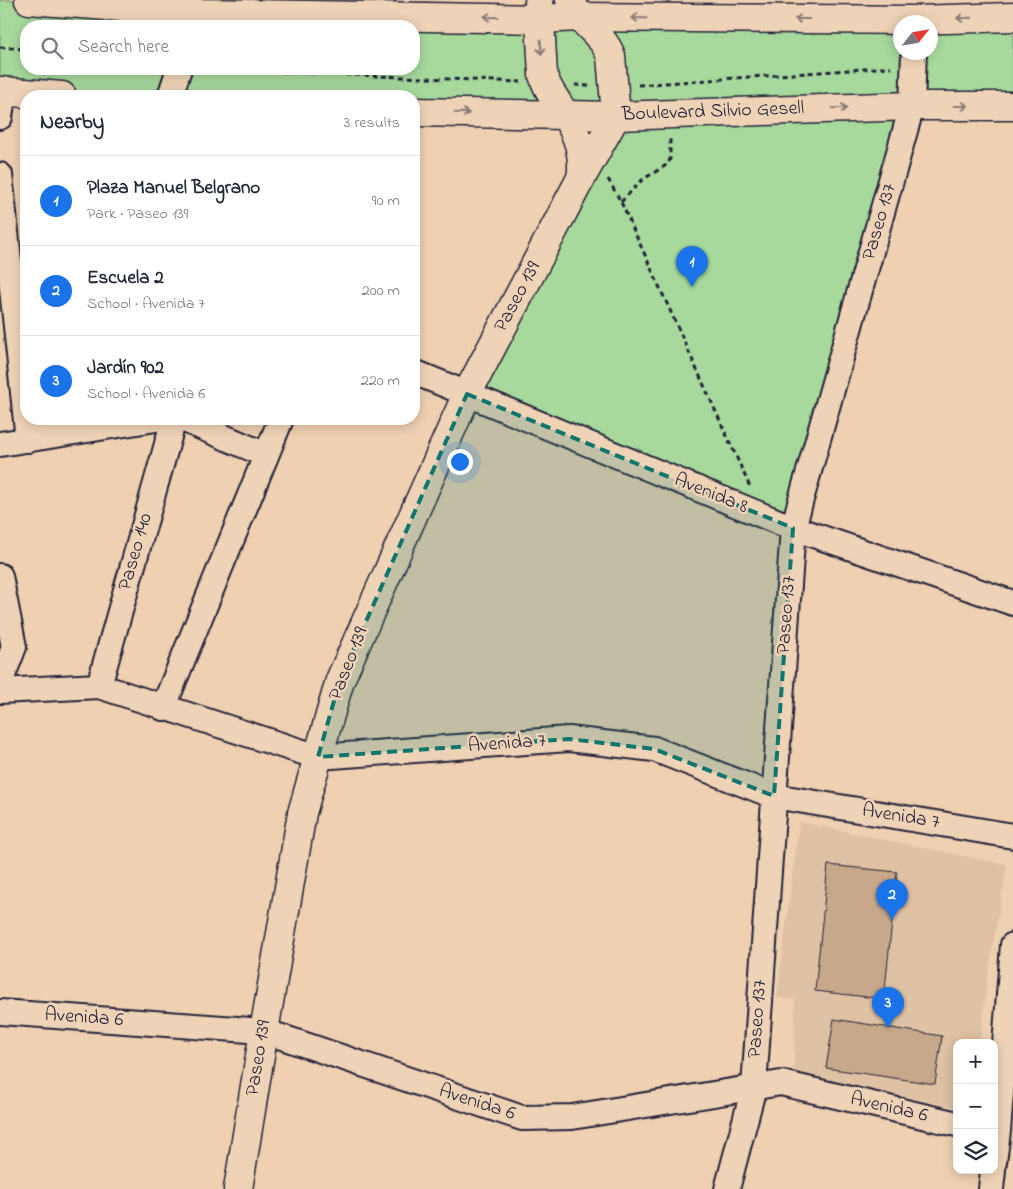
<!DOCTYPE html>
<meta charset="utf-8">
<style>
:root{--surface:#fff;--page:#f2f2f3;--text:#1f2937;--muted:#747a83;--line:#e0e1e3;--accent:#1a73e8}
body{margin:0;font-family:"Indie Flower",sans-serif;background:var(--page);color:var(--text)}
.controls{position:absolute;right:15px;bottom:15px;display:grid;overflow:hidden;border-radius:10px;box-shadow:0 2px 12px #0003}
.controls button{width:45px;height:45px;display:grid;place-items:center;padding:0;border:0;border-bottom:1px solid var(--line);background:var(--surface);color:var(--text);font:25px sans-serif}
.compass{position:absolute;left:893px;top:15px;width:45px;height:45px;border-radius:50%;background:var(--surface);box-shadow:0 2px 12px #0003;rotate:59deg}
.you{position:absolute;left:459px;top:461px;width:18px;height:18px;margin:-12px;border:4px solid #fff;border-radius:50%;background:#1a73e8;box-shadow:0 0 0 8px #1a73e833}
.badge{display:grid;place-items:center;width:32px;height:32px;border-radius:50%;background:var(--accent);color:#fff;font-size:16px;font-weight:700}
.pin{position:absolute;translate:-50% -41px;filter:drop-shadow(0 1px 2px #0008)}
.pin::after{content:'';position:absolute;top:26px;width:18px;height:15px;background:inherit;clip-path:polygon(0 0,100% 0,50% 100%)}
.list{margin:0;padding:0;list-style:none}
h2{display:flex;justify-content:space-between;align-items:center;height:65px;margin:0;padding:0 20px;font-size:21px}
h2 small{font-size:16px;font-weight:400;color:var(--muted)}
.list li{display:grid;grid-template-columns:32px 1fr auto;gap:15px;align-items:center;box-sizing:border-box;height:90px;padding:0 20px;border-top:1px solid var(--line)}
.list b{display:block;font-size:19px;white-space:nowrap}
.list p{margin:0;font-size:16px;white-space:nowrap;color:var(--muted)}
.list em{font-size:16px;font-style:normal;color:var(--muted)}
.icon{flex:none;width:28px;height:28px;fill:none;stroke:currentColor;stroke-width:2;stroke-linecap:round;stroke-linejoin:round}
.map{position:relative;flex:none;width:1013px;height:1189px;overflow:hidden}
.search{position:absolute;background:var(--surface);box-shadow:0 2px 12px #0003;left:20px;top:20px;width:400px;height:55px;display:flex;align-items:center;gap:12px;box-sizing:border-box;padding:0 18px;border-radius:20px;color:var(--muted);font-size:19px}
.panel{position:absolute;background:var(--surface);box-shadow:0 2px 12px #0003;left:20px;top:90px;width:400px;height:335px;border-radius:20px}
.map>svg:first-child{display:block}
.built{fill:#dfc1a4}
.green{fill:#a6d99b;stroke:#647e6b;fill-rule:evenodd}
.building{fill:#c8a88b;stroke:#22223b}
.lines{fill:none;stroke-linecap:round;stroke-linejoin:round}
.street-casing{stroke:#22223b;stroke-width:28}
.secondary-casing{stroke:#22223b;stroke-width:31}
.path{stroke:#22223b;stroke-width:3;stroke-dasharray:5 4;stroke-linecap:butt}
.street{stroke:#efd3b6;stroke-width:24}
.secondary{stroke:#efd3b6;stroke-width:28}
.oneway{stroke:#887a78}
.marked{fill:#0f766e;fill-opacity:0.2;stroke:#0f766e;stroke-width:4;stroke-dasharray:10 6;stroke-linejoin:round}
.labels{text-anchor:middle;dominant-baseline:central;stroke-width:5;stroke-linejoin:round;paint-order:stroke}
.street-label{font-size:20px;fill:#22223b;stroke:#efd3b6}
</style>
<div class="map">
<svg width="1013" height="1189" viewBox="0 0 1013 1189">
<rect width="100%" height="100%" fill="#efd0b1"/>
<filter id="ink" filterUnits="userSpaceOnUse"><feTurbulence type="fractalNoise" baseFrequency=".02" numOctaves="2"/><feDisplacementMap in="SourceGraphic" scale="10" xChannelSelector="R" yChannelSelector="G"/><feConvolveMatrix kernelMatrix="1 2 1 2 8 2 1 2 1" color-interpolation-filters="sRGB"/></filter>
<g filter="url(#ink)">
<path class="built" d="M799,822L1007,865L987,980L980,1043H957V1108L794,1074L795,999L777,998Z"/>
<path class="green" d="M0,0L1013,17V106H912L793,528L467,394L616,117L414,112V96H62L0,91ZM900,22H930V52H900ZM26,26H414V69H26Z"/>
<g class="building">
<path d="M828,865L897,872L884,999L815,991Z"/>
<path d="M834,1019L942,1036L935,1084L826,1068Z"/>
</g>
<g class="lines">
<g class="street-casing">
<g id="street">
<path d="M170,96L179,69"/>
<path d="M0,117L4,91"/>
<path d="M0,175L28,440"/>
<path d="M414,372L793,528L1013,603"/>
<path d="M182,419L266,455"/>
<path d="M0,444L156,419"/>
<path d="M0,576L14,647L0,683"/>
<path d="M99,686L174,419"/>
<path d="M0,691L99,686L318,757L569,739L654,749L774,796L1013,836"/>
<path d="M163,708L281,419"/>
<path d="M0,1012L264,1031L522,1118L572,1117L781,1083L957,1124"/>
<path d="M994,1162L998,1131L1013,945"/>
<path d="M727,1189L754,1087L793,528L912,106L914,52"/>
<path d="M991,1189L993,1170"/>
</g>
</g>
<g class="secondary-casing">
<g id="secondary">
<path d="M29,0L198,13L540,19L579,17L914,20L1013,17"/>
<path d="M539,2L543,75C546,86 551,93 557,102C573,126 586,149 581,178"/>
<path d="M0,91L62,96"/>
<path d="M414,112L616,116L912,106H1013"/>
<path d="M238,1189L264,1031L302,813L340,680L467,394L580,180L616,116L611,56C602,32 579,24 570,0"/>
</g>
</g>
<g class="path">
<path d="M0,47L26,49"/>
<path d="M247,69L283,72L521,82"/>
<path d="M575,85L589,86"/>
<path d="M638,85L891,67"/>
<path d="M608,179L621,202L750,487"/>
<path d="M621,202L642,180L668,164L670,159V138"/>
</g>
<use href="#street" class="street"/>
<use href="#secondary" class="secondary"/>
</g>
<defs><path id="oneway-shaft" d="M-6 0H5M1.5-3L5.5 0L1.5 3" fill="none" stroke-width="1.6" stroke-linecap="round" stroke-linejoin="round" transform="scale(1.25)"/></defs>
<g class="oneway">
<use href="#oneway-shaft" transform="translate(491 17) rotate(-179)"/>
<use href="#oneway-shaft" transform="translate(639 18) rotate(-179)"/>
<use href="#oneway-shaft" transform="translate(964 18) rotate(178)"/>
<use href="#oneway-shaft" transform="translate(802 19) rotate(-180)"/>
<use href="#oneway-shaft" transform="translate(541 47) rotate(87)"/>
<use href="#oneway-shaft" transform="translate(961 106)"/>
<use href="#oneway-shaft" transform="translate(840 108) rotate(-2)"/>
<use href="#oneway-shaft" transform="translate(462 113) rotate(1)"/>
</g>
</g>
<path class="marked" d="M467,394L793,528L774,796L654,749L569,739L318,757L340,680Z"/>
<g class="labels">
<g class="street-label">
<text transform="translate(713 112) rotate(-2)">Boulevard Silvio Gesell</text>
<text transform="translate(880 222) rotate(-74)">Paseo 137</text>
<text transform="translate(518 297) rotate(-62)">Paseo 139</text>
<text transform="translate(711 494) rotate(22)">Avenida 8</text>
<text transform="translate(136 552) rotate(-74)">Paseo 140</text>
<text transform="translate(787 615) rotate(-86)">Paseo 137</text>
<text transform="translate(349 664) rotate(-69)">Paseo 139</text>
<text transform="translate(507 744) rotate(-4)">Avenida 7</text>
<text transform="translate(901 817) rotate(9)">Avenida 7</text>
<text transform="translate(84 1018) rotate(4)">Avenida 6</text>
<text transform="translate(758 1019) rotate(-86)">Paseo 137</text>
<text transform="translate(259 1058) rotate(-81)">Paseo 139</text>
<text transform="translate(477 1103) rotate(18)">Avenida 6</text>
<text transform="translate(889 1108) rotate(13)">Avenida 6</text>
</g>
</g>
</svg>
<div class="controls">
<button>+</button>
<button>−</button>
<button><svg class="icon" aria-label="layers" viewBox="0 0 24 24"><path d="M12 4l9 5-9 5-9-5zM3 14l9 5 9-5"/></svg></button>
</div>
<svg class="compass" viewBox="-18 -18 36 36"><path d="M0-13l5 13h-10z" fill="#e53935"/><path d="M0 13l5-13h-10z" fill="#747a83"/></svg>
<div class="you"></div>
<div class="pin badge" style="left:692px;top:287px">1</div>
<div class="pin badge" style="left:892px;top:920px">2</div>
<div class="pin badge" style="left:888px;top:1028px">3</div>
<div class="search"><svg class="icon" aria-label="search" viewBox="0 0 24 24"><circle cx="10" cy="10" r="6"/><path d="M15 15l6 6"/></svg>Search here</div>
<section class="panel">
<h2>Nearby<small>3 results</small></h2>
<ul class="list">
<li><span class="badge">1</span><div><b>Plaza Manuel Belgrano</b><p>Park · Paseo 139</p></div><em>90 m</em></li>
<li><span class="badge">2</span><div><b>Escuela 2</b><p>School · Avenida 7</p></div><em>200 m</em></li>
<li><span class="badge">3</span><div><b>Jardín 902</b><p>School · Avenida 6</p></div><em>220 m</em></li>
</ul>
</section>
</div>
